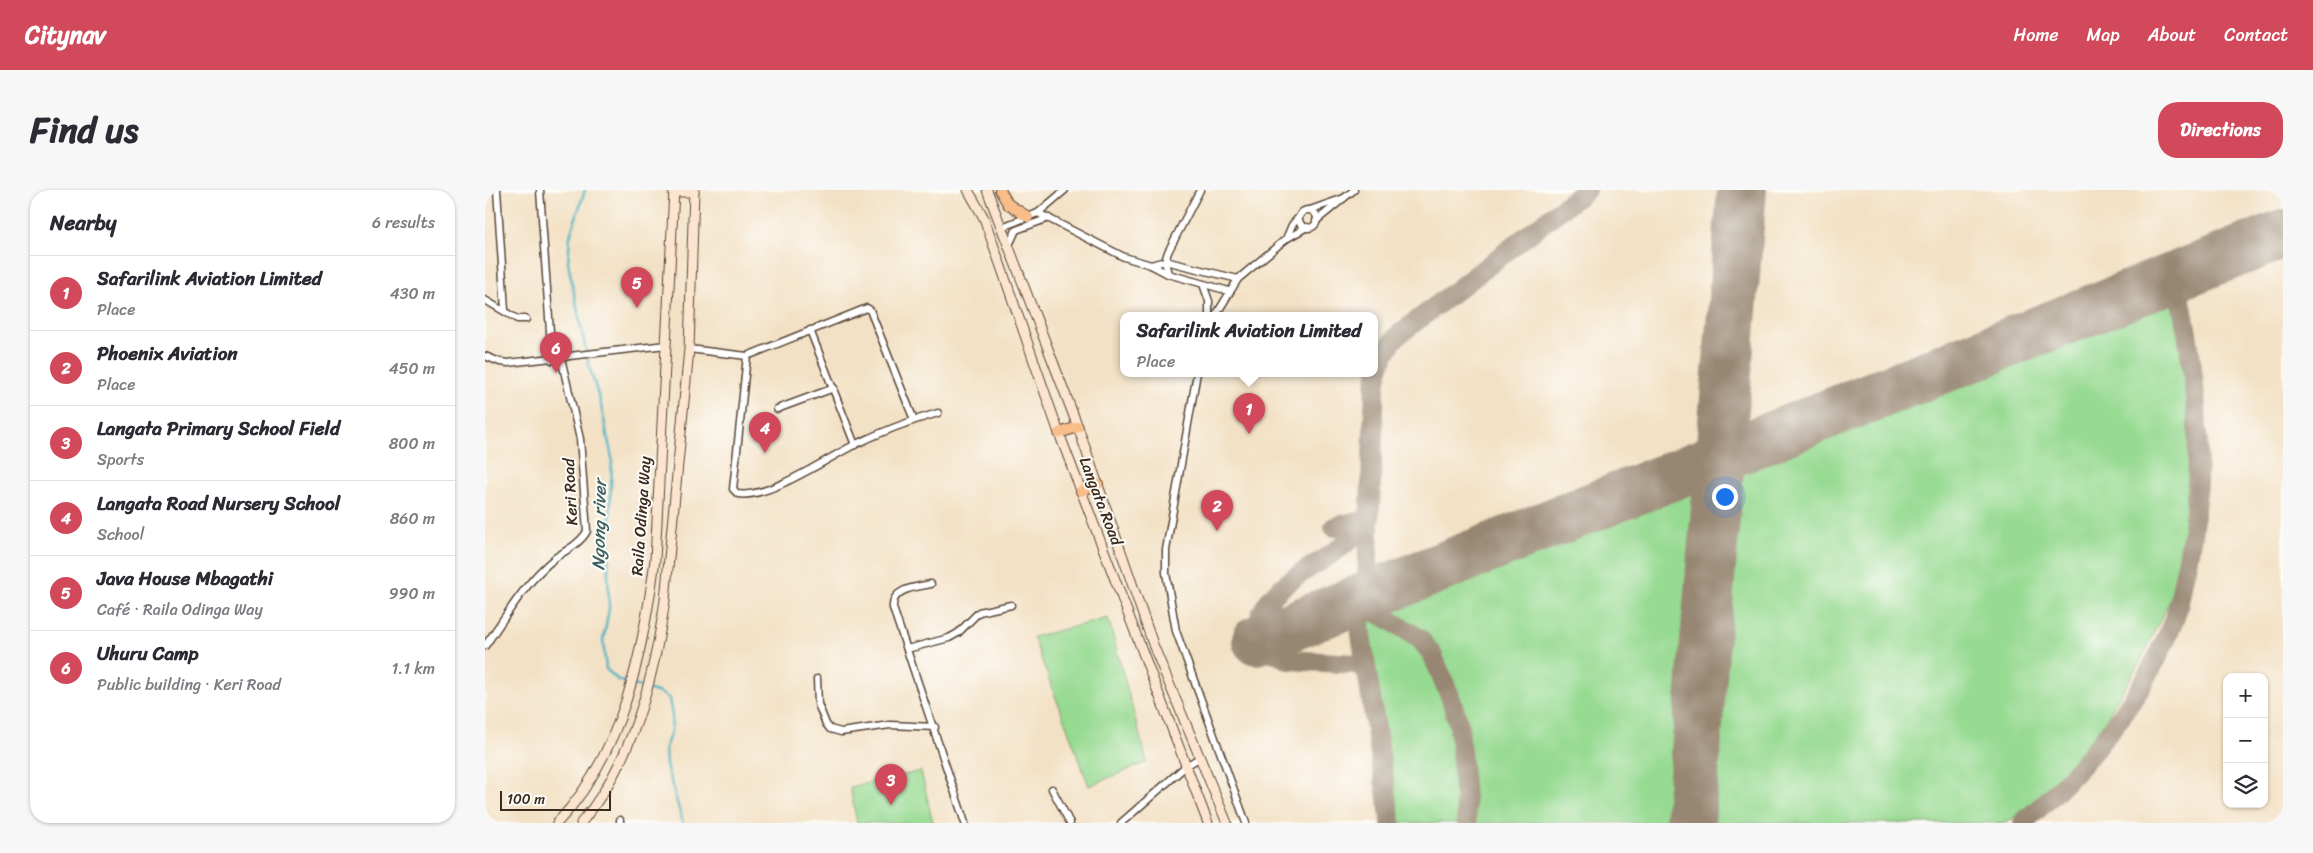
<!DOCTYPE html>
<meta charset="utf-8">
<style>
:root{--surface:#fff;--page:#f7f7f7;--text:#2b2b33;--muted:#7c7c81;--line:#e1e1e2;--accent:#d1495b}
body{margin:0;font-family:Sriracha,sans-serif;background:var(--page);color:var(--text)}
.controls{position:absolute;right:15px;bottom:15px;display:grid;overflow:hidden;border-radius:10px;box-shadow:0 1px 4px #0004}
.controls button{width:45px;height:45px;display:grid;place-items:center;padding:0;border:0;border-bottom:1px solid var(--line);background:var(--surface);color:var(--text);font:25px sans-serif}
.scale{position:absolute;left:15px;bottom:12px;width:111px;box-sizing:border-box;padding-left:5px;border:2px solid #3b2a1e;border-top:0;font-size:14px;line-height:18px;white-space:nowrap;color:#3b2a1e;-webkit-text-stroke:4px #fdfcf7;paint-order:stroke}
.you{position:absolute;left:1239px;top:306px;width:18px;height:18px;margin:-12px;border:4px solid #fff;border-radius:50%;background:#1a73e8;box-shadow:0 0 0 8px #1a73e833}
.badge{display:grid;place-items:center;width:32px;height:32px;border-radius:50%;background:var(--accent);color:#fff;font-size:16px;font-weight:700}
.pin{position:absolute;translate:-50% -41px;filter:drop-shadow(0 1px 2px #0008)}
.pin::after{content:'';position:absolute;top:26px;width:18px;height:15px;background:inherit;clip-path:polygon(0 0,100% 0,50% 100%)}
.popup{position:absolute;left:635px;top:122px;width:258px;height:65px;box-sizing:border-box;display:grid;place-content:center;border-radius:10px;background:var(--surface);filter:drop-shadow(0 1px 4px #0005);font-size:16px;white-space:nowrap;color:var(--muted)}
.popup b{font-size:19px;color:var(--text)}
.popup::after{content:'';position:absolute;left:50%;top:100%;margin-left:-10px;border:10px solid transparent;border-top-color:var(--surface)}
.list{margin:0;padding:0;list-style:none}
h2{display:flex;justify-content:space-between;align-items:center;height:65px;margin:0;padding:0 20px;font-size:21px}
h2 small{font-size:16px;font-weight:400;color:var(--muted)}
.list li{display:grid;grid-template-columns:32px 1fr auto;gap:15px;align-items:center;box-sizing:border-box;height:75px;padding:0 20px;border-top:1px solid var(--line)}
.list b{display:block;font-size:19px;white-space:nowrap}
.list p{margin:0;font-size:16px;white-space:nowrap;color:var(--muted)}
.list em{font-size:16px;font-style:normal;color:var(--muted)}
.icon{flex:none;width:28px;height:28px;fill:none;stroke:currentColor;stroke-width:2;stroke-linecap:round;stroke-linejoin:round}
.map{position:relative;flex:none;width:1798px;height:633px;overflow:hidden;border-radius:20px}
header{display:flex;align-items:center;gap:30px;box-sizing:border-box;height:70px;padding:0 25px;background:var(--accent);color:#fff}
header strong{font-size:24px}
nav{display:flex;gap:28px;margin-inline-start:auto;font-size:18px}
.intro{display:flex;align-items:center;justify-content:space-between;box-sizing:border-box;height:120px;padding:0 30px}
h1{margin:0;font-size:35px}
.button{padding:12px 22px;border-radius:20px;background:var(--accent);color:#fff;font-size:18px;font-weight:700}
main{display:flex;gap:30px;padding:0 30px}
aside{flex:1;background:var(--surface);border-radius:20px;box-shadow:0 1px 4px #0004}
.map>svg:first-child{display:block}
.green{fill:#97da92;stroke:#698258}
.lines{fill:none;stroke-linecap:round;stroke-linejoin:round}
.stream{stroke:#46b2c4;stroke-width:2.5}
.taxiway{stroke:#978672;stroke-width:20}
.runway{stroke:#978672;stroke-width:50}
.street-casing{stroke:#574537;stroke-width:9}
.secondary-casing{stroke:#574537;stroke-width:11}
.primary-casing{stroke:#574537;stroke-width:12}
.street{stroke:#fff;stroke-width:6}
.secondary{stroke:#fce5cf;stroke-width:9}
.primary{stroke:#f8bd88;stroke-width:10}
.labels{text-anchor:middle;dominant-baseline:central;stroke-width:4;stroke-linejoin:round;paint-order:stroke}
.street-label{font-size:16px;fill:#3b2a1e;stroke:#fdfcf7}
.water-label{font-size:18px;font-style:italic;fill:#3f6060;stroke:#fdfcf7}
</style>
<header>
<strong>Citynav</strong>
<nav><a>Home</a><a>Map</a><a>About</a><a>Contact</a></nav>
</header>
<div class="intro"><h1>Find us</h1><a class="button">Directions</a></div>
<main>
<aside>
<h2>Nearby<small>6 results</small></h2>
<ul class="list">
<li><span class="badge">1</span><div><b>Safarilink Aviation Limited</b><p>Place</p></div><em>430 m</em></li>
<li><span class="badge">2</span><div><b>Phoenix Aviation</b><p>Place</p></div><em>450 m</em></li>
<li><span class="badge">3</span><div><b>Langata Primary School Field</b><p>Sports</p></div><em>800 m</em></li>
<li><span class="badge">4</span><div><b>Langata Road Nursery School</b><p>School</p></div><em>860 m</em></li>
<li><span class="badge">5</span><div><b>Java House Mbagathi</b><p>Café · Raila Odinga Way</p></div><em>990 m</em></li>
<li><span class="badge">6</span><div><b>Uhuru Camp</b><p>Public building · Keri Road</p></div><em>1.1 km</em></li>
</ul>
</aside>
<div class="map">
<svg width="1798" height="633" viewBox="0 0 1798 633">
<rect width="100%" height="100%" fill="#fdfcf7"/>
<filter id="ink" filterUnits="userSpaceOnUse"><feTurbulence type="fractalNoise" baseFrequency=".02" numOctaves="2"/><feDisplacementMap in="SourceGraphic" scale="10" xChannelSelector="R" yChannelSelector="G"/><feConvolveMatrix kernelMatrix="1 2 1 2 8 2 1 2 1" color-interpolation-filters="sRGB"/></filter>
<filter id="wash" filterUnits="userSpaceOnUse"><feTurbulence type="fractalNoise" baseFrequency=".0096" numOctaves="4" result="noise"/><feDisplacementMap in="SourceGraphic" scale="20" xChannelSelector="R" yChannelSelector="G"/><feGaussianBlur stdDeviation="1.12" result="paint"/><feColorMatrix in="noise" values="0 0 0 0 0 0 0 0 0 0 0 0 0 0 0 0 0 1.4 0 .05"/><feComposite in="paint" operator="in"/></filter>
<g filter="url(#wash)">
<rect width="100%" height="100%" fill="#f3e1c5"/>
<g class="green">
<path d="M1679,112L1687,115L1694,125L1702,184L1704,292L1700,348L1686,408L1656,470L1616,537L1565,597L1522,633H1220L1254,283L1466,195Z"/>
<path d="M1204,300L1211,301L1216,305L1217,310L1191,633H915L885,459C883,443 881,431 894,419Z"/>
<path d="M623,428L662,572L604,596L548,447Z"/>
<path d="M436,581L448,633H372L365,597Z"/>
</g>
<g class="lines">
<path class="stream" d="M100,0L85,46L83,73L104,176L115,211L127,268L123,383L124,419L118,451L121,479L133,490L175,503L184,508L187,526L186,542L180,558L181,575L198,633"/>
<g class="taxiway">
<path d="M849,337C861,334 879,325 883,344"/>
<path d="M903,398C894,398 884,396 882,386L890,196C893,176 899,161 912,146L1101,0"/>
<path d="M890,409L880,415L873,426L906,633"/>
<path d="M880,415L934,448L947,464L965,506L974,535L982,633"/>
<path d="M774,431C786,382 863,372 883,325"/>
<path d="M782,459L804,470L871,474L881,479"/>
<path d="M1538,633C1599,579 1662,505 1690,427C1694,416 1696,403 1698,391C1723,291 1713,186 1691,87"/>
</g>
<g class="runway">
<path d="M772,450L1798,44"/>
<path d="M1205,633L1257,0"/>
</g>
</g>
</g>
<g filter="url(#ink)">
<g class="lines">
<g class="street-casing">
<g id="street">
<path d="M12,0L20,120"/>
<path d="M55,0L67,170"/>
<path d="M859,8L869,0"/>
<path d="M825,20L859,8L831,31"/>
<circle cx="823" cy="29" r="9"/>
<path d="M553,23L639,67L666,75L683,84L744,101"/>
<path d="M814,27L807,35L801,49L822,37"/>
<path d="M517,37L553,23L580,0"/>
<path d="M524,55L531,40L564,28"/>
<path d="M666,75L680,71L753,89"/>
<path d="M683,84L680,71L683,62L715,0"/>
<path d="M718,94L724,111V125"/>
<path d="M0,110L32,129H41"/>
<path d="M731,125L753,89L801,49"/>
<path d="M325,140L370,255"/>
<path d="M204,159L262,166L382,118L385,120L429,230"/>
<path d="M0,166L15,172L23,173L181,155"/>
<path d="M262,166L248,299L253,304C283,309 341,269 369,255C396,242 424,231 453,223"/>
<path d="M712,183L681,360V383L691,441L761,633"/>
<path d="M292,219L349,198"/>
<path d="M446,394C432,397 406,398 408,418L480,633"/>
<path d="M0,456C21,426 41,391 70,368C80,361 96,353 102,341L95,249L76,168"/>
<path d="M422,459L464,448L473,443L494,422L526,415"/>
<path d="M332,489L333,514L341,534L345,539L356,542L405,535L450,537"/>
<path d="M567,599L585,633"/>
<path d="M135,630V633"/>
<path d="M636,633L701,576L714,568"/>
</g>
</g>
<g class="secondary-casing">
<g id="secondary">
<path d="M483,0L499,28L574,243L723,633"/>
<path d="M502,0L593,237L669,457L742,633"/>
<path d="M189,2H209"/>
<path d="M72,633C138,564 158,462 170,370L189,0"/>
<path d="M96,633C148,571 169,488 180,410L204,159L209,0"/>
</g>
</g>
<g class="primary-casing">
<g id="primary">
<path d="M515,0L523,14L543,27"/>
<path d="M574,243L593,237"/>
<path d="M596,301L613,294"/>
</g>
</g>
<use href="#street" class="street"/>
<use href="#secondary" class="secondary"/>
<use href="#primary" class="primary"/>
</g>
</g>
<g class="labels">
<g class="street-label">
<text transform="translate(85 302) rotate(-93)">Keri Road</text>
<text transform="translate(616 311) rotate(69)">Langata Road</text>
<text transform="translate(156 326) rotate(-86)">Raila Odinga Way</text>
</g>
<g class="water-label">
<text transform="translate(114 335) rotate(-89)">Ngong river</text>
</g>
</g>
</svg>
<div class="controls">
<button>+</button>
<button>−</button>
<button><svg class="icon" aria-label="layers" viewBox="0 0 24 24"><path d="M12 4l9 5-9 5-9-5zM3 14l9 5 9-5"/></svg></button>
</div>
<div class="scale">100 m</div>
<div class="you"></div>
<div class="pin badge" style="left:764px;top:244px">1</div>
<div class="popup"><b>Safarilink Aviation Limited</b>Place</div>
<div class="pin badge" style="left:732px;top:341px">2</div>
<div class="pin badge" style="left:406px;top:615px">3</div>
<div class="pin badge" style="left:280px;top:263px">4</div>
<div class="pin badge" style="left:152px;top:118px">5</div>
<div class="pin badge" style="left:71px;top:183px">6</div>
</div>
</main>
